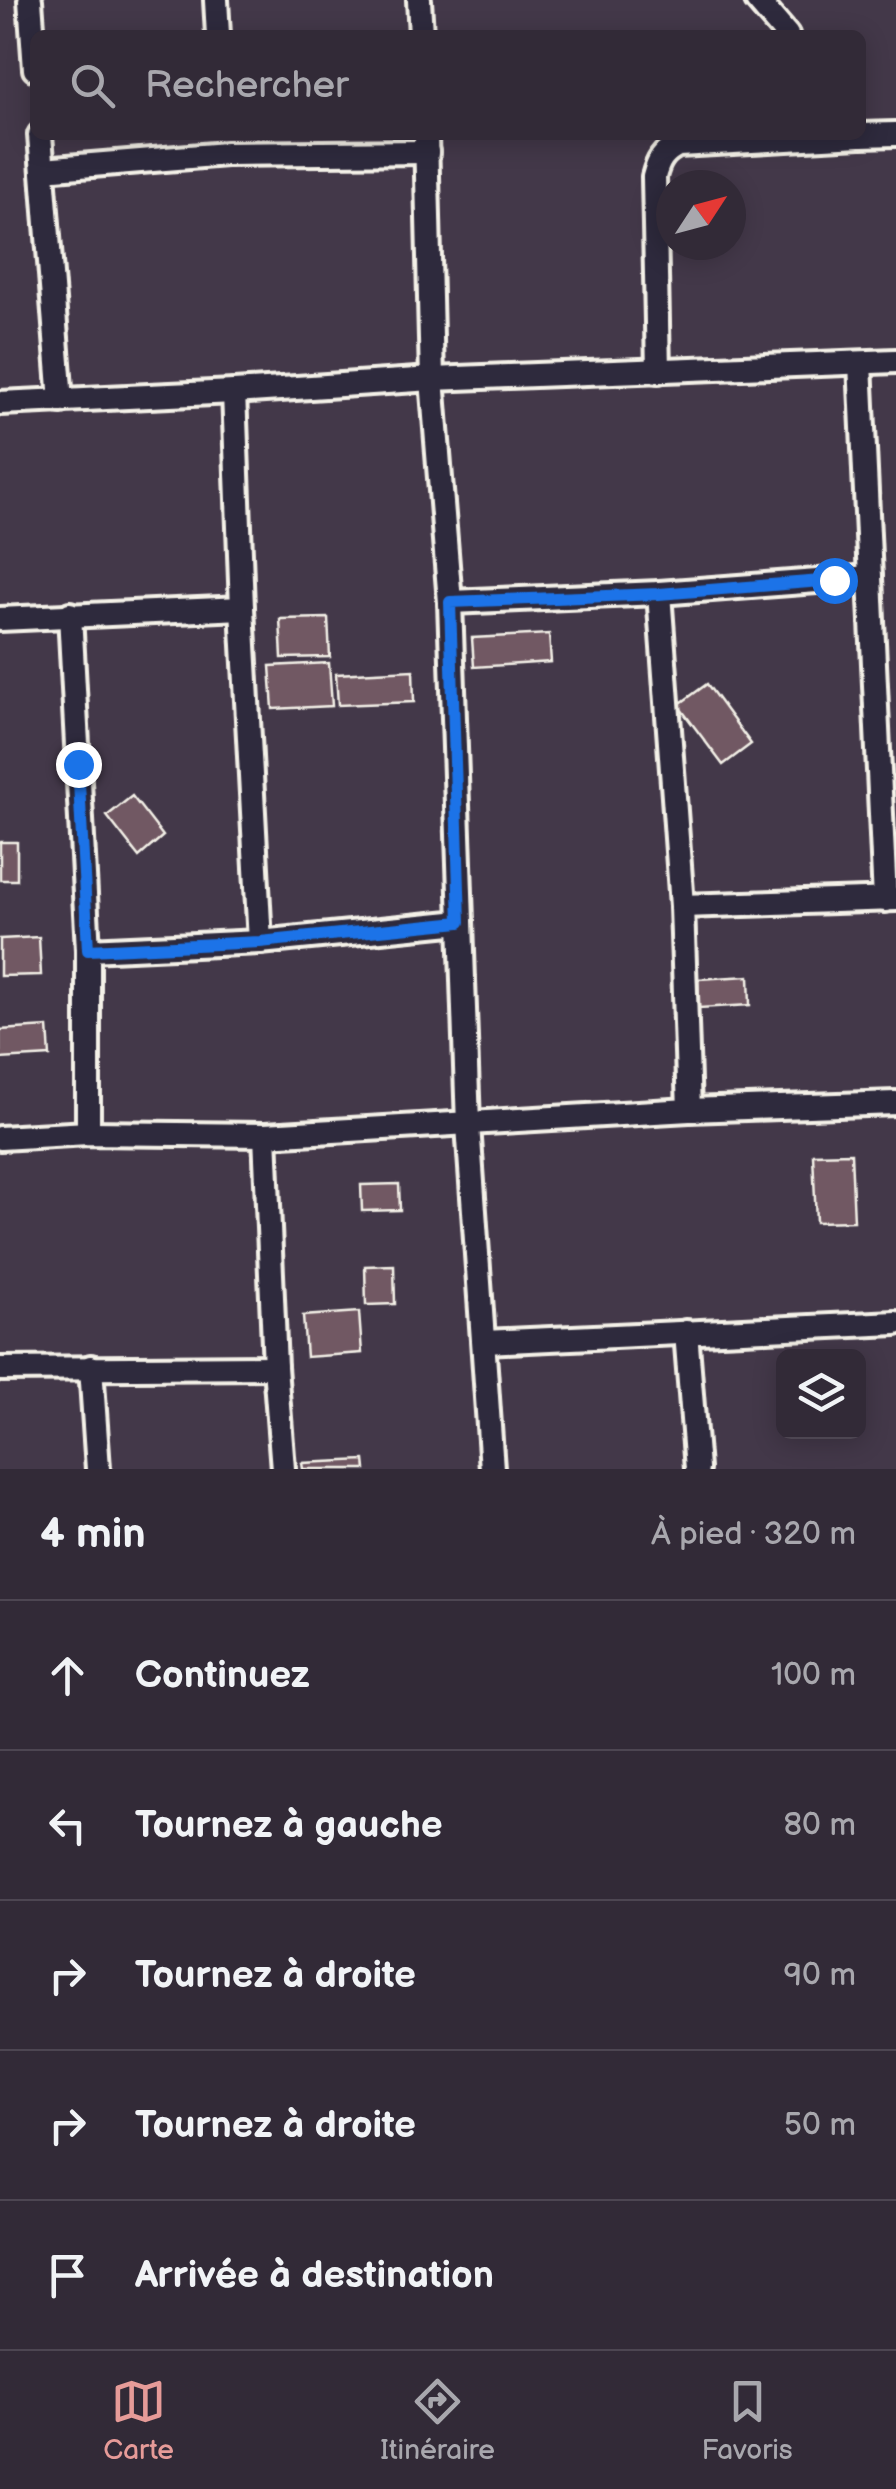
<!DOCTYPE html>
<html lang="fr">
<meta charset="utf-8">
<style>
:root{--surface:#322a37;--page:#3a323f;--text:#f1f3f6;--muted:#a8a7ad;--line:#4d4652;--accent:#e69b98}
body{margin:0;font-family:"Balsamiq Sans",sans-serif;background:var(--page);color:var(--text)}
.controls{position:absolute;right:30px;bottom:30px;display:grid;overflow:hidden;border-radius:15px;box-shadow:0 5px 25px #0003}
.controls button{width:90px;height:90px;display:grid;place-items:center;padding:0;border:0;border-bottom:2px solid var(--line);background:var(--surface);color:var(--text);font:50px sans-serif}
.compass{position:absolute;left:656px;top:170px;width:90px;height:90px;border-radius:50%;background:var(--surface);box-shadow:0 5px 25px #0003;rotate:54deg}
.stop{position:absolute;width:30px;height:30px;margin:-22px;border:8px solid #1a73e8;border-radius:50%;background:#fff}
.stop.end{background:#1a73e8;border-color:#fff;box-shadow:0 2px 10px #0008}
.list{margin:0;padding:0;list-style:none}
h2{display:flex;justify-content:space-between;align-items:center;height:130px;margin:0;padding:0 40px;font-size:42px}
h2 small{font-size:32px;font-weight:400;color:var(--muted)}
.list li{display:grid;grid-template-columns:65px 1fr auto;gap:30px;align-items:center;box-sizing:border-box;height:150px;padding:0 40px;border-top:2px solid var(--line)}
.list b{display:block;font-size:38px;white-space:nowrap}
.list em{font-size:32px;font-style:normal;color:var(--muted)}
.icon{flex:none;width:55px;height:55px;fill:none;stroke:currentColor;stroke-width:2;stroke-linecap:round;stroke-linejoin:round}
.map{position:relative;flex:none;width:896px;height:1469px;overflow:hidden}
.search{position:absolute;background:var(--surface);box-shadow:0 5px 25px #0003;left:30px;right:30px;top:30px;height:110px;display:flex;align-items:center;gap:25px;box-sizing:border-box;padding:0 35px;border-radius:15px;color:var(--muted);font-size:38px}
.sheet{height:880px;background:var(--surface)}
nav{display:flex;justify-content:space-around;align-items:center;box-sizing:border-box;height:140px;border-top:2px solid var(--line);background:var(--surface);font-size:28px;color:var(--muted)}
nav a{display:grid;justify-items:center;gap:5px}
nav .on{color:var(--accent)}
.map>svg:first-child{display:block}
.building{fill:#715964;stroke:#f4f1e8;stroke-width:2.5}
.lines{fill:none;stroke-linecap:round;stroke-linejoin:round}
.street-casing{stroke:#f4f1e8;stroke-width:30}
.street{stroke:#2f2a3d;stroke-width:22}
.route{stroke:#1a73e8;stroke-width:12}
</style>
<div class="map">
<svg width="896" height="1469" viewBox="0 0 896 1469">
<rect width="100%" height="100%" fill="#433849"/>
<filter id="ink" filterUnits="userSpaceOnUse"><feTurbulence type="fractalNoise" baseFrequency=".01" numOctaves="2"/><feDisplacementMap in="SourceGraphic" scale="20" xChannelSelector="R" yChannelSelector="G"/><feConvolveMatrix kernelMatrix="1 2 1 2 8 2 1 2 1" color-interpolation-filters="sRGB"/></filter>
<g filter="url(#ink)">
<g class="building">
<path d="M328,618L330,657L282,658L280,619Z"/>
<path d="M549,634L551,662L474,667L472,638Z"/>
<path d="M329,663L332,706L273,709L270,666Z"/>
<path d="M413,670L414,702L338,705L336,674Z"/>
<path d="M707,684L751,744L723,765L678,705Z"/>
<path d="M132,796L163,836L139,857L107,816Z"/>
<rect x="0" y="842" width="17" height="38"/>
<path d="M39,937L41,975L0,976V939Z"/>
<path d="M749,976L750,1005L699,1008L698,979Z"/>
<path d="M48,1027L50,1056L0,1059V1030Z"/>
<path d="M851,1153L854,1221L816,1222L813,1154Z"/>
<path d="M399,1184L400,1210L362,1211L361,1185Z"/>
<path d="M394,1265L395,1304L366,1305L365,1266Z"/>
<path d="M359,1312L362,1353L306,1357L303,1316Z"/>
<path d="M365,1460L366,1469H303L302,1463Z"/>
</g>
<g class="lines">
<g class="street-casing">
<g id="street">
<path d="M30,0L35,69"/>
<path d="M216,0L218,35"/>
<path d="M419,0L421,35"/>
<path d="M757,0L787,35"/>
<path d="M40,135L61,401"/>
<path d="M426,135L432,379L450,602L468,1125L492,1469"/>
<path d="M861,135L896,134"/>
<path d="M43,169L226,154L427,152"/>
<path d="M860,363L885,900"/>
<path d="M658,371L654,177C658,161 663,152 678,145L860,135"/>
<path d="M234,392L242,608L260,942"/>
<path d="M0,403L234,392L432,379L896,361"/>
<path d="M659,593L682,906L689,1110"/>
<path d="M450,602L659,593L870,577"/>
<path d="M70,614L88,950V1133"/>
<path d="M0,619L242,608"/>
<path d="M682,906L896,899"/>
<path d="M88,950L260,942L461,922"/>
<path d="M265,1135L275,1367L283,1469"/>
<path d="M0,1138L88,1133L265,1135L689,1110L896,1103"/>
<path d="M686,1332L697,1469"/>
<path d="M485,1342L896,1323"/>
<path d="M91,1367L98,1469"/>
<path d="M0,1369L275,1367"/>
</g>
</g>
<use href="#street" class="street"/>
</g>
</g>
<g class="lines" filter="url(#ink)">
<path class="route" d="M78,764L88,950L260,942L460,922L450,602L659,594L834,580"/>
</g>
</svg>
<div class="controls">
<button><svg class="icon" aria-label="layers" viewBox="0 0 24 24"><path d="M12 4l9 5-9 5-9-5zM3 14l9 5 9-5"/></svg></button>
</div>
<svg class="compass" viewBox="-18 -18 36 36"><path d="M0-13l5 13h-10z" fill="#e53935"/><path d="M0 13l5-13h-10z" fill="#a8a7ad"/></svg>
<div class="stop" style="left:834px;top:580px"></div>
<div class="stop end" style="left:78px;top:764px"></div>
<div class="search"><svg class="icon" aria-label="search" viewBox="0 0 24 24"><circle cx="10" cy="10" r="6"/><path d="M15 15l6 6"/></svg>Rechercher</div>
</div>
<section class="sheet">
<h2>4 min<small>À pied · 320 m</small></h2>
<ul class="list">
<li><svg class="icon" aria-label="ahead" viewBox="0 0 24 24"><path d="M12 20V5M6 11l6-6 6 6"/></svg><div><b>Continuez</b></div><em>100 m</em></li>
<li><svg class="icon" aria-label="left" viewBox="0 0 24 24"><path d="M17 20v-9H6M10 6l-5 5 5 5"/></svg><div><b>Tournez à gauche</b></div><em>80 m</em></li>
<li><svg class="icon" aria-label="right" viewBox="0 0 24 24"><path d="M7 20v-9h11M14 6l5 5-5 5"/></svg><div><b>Tournez à droite</b></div><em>90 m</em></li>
<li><svg class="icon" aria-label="right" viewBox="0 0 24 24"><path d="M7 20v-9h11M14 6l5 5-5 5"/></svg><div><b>Tournez à droite</b></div><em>50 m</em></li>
<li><svg class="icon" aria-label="arrive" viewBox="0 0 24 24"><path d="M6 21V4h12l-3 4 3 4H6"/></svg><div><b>Arrivée à destination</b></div></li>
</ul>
</section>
<nav>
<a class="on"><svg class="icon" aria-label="map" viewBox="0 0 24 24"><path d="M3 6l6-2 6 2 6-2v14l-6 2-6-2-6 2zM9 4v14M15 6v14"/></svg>Carte</a>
<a><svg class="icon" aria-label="directions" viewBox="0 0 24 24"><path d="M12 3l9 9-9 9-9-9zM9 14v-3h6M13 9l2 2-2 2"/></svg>Itinéraire</a>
<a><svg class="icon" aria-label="saved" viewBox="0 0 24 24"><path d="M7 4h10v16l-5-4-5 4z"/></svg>Favoris</a>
</nav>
